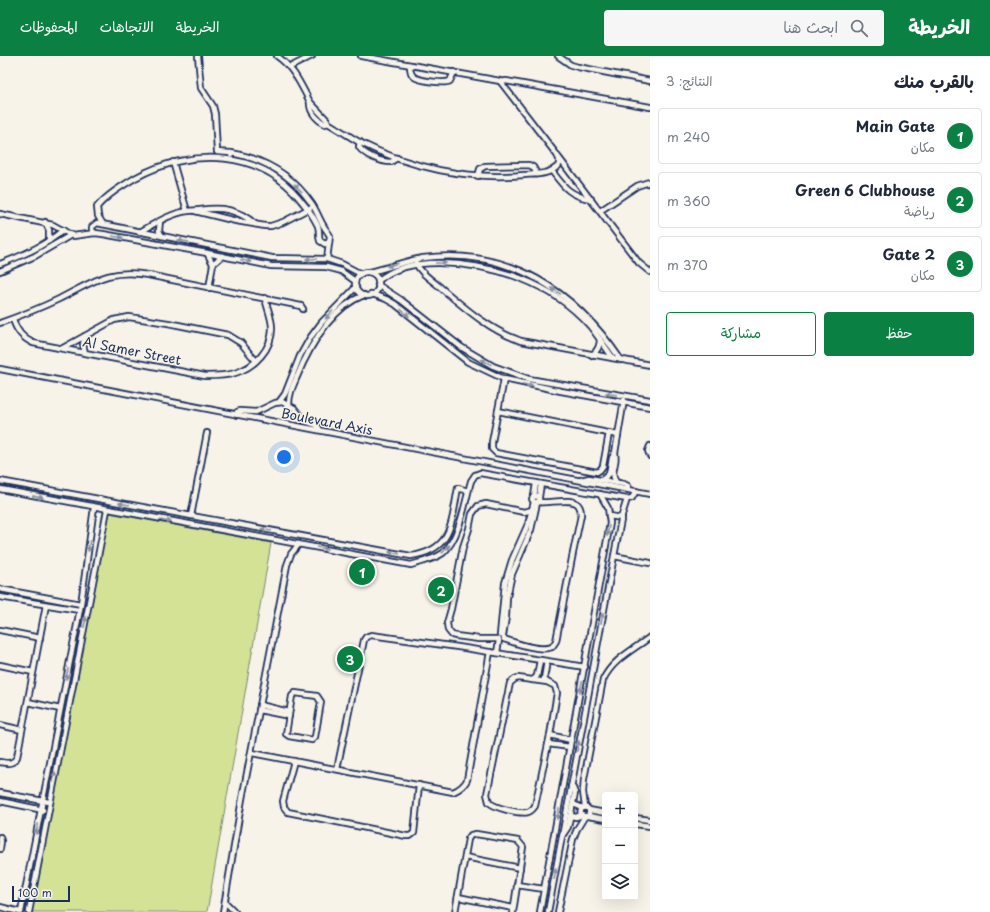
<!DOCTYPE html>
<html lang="ar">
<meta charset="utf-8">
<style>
:root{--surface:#fff;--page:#f6f6f7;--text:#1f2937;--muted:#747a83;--line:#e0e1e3;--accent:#0b8043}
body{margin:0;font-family:"Playpen Sans","Playpen Sans Arabic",sans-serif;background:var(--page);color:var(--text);direction:rtl}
.controls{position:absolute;right:12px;bottom:12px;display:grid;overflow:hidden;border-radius:4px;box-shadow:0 4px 16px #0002}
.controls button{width:36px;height:36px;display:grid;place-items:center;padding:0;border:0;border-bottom:1px solid var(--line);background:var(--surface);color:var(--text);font:20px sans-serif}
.scale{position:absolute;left:12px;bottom:10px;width:58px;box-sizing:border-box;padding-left:4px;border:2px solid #1b2f5e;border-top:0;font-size:11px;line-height:14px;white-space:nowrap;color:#1b2f5e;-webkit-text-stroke:3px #f7f3e8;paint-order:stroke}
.you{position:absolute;left:284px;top:401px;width:14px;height:14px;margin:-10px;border:3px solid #fff;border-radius:50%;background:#1a73e8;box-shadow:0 0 0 6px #1a73e833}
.badge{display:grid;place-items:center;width:26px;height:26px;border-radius:50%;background:var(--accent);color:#fff;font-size:13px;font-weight:700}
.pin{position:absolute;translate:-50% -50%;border:2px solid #fff;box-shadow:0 1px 4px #0006}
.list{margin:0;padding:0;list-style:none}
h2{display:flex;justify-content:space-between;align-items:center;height:52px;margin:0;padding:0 16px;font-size:17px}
h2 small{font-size:13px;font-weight:400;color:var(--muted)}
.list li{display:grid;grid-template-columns:26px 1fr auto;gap:12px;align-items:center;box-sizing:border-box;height:56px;margin:0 8px 8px;padding:0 8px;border:1px solid var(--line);border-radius:4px}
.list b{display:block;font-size:15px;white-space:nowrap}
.list p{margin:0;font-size:13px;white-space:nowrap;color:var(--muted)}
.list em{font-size:13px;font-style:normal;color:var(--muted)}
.actions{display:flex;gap:8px;padding:12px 16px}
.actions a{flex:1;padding:9px 0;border:1px solid var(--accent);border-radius:4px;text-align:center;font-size:14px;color:var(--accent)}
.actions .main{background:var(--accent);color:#fff}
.icon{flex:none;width:22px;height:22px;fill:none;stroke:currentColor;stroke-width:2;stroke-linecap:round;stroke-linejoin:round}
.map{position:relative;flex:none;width:650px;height:856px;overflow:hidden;direction:ltr}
header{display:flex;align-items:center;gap:24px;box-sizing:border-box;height:56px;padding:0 20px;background:var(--accent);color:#fff}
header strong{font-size:19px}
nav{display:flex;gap:22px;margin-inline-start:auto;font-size:14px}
.search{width:280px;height:36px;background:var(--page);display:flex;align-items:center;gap:10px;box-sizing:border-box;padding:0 14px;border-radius:4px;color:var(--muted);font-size:15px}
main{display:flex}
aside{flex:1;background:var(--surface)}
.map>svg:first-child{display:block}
.green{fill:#d4e295;stroke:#78887a}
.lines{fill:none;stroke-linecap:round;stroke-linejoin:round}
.minor-casing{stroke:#1b2f5e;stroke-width:8}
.minor{stroke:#f7f3e8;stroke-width:4.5}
.oneway{fill:#8991a3}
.labels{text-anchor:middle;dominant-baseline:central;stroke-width:3;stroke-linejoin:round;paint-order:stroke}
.street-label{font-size:13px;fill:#1b2f5e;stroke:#f7f3e8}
</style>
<header>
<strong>الخريطة</strong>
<div class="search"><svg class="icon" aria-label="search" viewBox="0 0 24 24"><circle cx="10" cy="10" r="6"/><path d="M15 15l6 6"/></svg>ابحث هنا</div>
<nav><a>الخريطة</a><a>الاتجاهات</a><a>المحفوظات</a></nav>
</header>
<main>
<aside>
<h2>بالقرب منك<small>النتائج: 3</small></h2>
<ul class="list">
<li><span class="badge">1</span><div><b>Main Gate</b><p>مكان</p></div><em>240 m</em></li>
<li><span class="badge">2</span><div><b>Green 6 Clubhouse</b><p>رياضة</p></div><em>360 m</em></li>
<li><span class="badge">3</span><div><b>Gate 2</b><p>مكان</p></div><em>370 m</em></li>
</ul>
<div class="actions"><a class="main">حفظ</a><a>مشاركة</a></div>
</aside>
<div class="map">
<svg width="650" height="856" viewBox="0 0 650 856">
<rect width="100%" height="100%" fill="#f7f3e8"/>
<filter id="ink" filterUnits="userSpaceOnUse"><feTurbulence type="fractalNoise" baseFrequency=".025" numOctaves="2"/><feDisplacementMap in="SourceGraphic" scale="8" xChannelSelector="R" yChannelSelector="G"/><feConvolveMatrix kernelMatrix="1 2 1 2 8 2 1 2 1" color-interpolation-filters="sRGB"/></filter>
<g filter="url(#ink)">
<path class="green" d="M109,457L271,487L207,856H31Z"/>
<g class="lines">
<g class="minor-casing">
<g id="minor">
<path d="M198,0L201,32L213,50L215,58L217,96L231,97V99"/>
<path d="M277,0C294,12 301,29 310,46C309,55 317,64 325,68L328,67C338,73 349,80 359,86C410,112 468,124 524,119C536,118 550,119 559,109V103L557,99L500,25L361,0"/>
<path d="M558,0L571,9L578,11L650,25"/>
<path d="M410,9C410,13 410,17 413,20C418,25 445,28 450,25L454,16"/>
<path d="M290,11L312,0"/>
<path d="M501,26L506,25L650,51"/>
<path d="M310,46L327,64L328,67"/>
<path d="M360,86L359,91C364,99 381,106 391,106L397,102"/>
<path d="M231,97C265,103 293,120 312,148C318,157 321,168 327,175C328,177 329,178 330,180L327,203"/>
<path d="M559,102L639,207L650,216"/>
<path d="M173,106L187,155"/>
<path d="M552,115C564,131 570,140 591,143"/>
<path d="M478,120L480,113L485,110L529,109L533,111L537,118"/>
<path d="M195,155L236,165L265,170H271L283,166L310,152"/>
<path d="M600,155L637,130L649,126L650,128"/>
<path d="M0,158L53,169L73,180L95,177L103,178L207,197L271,210L326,211L341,215L355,225"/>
<path d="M160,165L159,175L162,180"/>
<path d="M45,166L49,174V185"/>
<path d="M103,168L98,160L97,151C107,139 122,130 135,122C190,91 263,93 303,147C309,154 314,162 318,170C320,176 318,179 320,185L325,188L329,186"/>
<path d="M140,176C154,168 171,157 188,155C192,154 196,155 200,154C221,151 238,153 255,168"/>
<path d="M95,177L92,174V171L97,167L272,202L327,203L342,208L361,218"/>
<path d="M207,197L213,208"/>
<path d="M416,207C420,217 432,224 440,231C465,252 489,274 521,285L650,309"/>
<path d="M0,208C22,200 45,190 63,174"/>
<path d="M0,215L35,200L71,179"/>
<path d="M370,216C388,212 405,205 423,202C509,191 574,234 621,304"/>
<circle cx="367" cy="228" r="12"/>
<path d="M378,225C394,211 417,207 438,207C495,208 551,226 590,270C598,280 605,291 613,302"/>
<path d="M378,229L401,244L461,291L493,310L529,323L650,344"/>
<path d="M209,232L213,208L222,200"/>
<path d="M372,238L386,243L395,248L468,306L504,323L561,335L650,351"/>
<path d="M13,263C16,274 22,282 33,287L205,320C215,320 226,320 235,317C255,311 272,293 272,272C272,262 267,252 265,242"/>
<path d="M0,267C20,260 40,252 59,243C93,226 108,212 148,219L301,250L303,253"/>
<path d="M85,280L83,288L85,297"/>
<path d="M63,292L114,264L129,261L168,267L228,279L241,287L256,305"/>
<path d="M592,299C598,295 600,290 600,283"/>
<path d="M0,313L650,438"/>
<path d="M504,323L492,386V393L496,397L597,416L600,414L603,410L609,377"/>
<path d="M279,346L285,338L300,300L310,282L322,266L356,231"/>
<path d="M289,349C289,339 292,332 296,323C309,291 331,252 364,239"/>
<path d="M498,355L618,379"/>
<path d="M237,359V356L240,355L256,356L275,347L282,346L294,352L305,365L317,369L320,374"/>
<path d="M650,390L648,395L650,400"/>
<path d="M581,424L589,422L624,428L628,430L629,434"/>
<path d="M602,424L609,418L612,402L615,397"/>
<path d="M0,425L411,500C453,494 451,467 458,432L468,435"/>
<path d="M616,426C609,415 618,408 615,397L624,344"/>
<path d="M0,433L411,509C421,506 435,503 443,497C460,482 465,446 471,425L475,419L480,417L627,443L632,442L636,435"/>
<path d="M534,440L536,427"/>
<path d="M539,441L534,440L532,443L534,446L537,447L539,445V441L541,428"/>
<path d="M191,460L207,377"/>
<path d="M609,460L622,462"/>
<path d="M614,500L650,507"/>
<path d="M0,533L81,548"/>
<path d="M0,541L79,554"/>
<path d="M0,574L40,582"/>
<path d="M500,579L505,527L512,504L528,468L534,446"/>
<path d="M503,580L506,561L507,541L512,518L531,474L537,447"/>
<path d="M498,583H479L456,580L452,579L448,574L447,567L451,553L463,491L469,473L472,458L478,450L486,448L524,456L532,454"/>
<path d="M504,583C516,587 540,596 552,591L556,585L573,497L581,459C581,456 581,453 579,450C574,440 549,448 538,446"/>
<path d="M497,597L499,584"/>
<path d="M0,609L33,616"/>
<path d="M533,624L537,620L540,604"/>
<path d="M547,626L518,622L515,623L510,627L487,738L489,746C494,752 520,758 528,756C531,755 533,753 535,750L550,679L557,637L555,630L547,626L544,623L547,605"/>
<path d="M295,637L317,640L321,646L315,681L312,684L289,680L286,678L292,640Z"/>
<path d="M28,646L60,653"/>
<path d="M260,649L289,656"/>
<path d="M259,654L289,660"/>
<path d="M0,669L22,674"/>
<path d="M550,679L571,684"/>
<path d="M548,688L570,691"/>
<path d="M252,697L453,736C460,733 464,730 467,724L490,596"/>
<path d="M294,705L283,745L284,751L288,756L406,780H410L414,777L419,729"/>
<path d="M0,706C7,707 13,709 17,701L46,549"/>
<path d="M337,713L364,584L366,581L371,579L458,591L585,611"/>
<path d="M0,737L49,746"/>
<path d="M0,745L43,754"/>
<path d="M573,748L583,752"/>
<path d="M585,751L583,736L584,723L603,624C612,604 633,594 650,581"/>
<circle cx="585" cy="756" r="4.5"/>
<path d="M589,754L605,757"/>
<path d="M571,760L576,761L582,759"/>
<path d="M588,760L605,763"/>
<path d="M635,762L650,764"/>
<path d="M635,768L650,770"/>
<path d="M562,780L568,771L575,737L573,732L571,730"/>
<path d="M0,781L1,785L0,793"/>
<path d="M465,801L520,812"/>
<path d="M517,829L544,833"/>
<path d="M458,841L513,852"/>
<path d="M225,846L235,856"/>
<path d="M0,851L20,856"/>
<path d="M21,856L81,548L94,451"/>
<path d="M29,856L107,454"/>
<path d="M223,856L242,743L287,509L291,498L299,488"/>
<path d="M455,856L468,783L471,779L476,778L518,785L523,791L513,856"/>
<path d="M540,856L610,467L608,452L600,438"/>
<path d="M548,856L614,500L622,459L627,443"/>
<path d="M558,856L573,783L577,773L585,760"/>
</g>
</g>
<use href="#minor" class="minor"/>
</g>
<defs><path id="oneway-solid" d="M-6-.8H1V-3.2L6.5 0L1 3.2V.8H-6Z"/></defs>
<g class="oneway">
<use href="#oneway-solid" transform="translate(298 132) rotate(-134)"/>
<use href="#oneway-solid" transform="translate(118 181) rotate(10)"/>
<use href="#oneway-solid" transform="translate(183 185) rotate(-169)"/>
<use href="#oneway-solid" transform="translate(311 203) rotate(178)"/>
<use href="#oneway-solid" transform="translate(246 205) rotate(12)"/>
<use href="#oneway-solid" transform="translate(441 207)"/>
<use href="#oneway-solid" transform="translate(392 209) rotate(163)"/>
<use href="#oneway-solid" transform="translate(556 235) rotate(-145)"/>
<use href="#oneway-solid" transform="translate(405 257) rotate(39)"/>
<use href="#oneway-solid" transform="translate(329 259) rotate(132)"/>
<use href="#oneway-solid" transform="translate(486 306) rotate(-153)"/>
<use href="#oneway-solid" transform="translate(528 329) rotate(11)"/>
<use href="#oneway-solid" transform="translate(611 338) rotate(-170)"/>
<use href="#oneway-solid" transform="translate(38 441) rotate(11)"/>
<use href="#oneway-solid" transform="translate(124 448) rotate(-170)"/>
<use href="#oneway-solid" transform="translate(166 465) rotate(10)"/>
<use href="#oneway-solid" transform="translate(266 474) rotate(-170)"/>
<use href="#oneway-solid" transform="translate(608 475) rotate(100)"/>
<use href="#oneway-solid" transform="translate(89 490) rotate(98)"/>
<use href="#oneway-solid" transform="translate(322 492) rotate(10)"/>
<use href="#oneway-solid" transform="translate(446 493) rotate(-47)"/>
<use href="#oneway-solid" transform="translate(394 497) rotate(-170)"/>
<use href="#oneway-solid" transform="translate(602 562) rotate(-79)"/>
<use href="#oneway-solid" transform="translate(85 566) rotate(-79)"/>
<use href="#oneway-solid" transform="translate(67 618) rotate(101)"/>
<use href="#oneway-solid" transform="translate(581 631) rotate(101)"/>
<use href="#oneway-solid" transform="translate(578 690) rotate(-79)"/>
<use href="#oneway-solid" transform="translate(54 721) rotate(-79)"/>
<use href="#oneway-solid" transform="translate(558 758) rotate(100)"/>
<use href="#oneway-solid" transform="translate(37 773) rotate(101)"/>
<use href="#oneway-solid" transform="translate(555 818) rotate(-80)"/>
</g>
</g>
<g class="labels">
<g class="street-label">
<text transform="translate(132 294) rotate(11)">Al Samer Street</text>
<text transform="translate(327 365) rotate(11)">Boulevard Axis</text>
</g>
</g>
</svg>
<div class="controls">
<button>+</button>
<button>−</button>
<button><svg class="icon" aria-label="layers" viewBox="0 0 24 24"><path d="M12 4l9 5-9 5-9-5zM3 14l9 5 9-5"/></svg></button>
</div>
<div class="scale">100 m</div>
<div class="you"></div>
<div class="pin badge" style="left:362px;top:516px">1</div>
<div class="pin badge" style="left:441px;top:534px">2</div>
<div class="pin badge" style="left:350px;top:603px">3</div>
</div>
</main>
